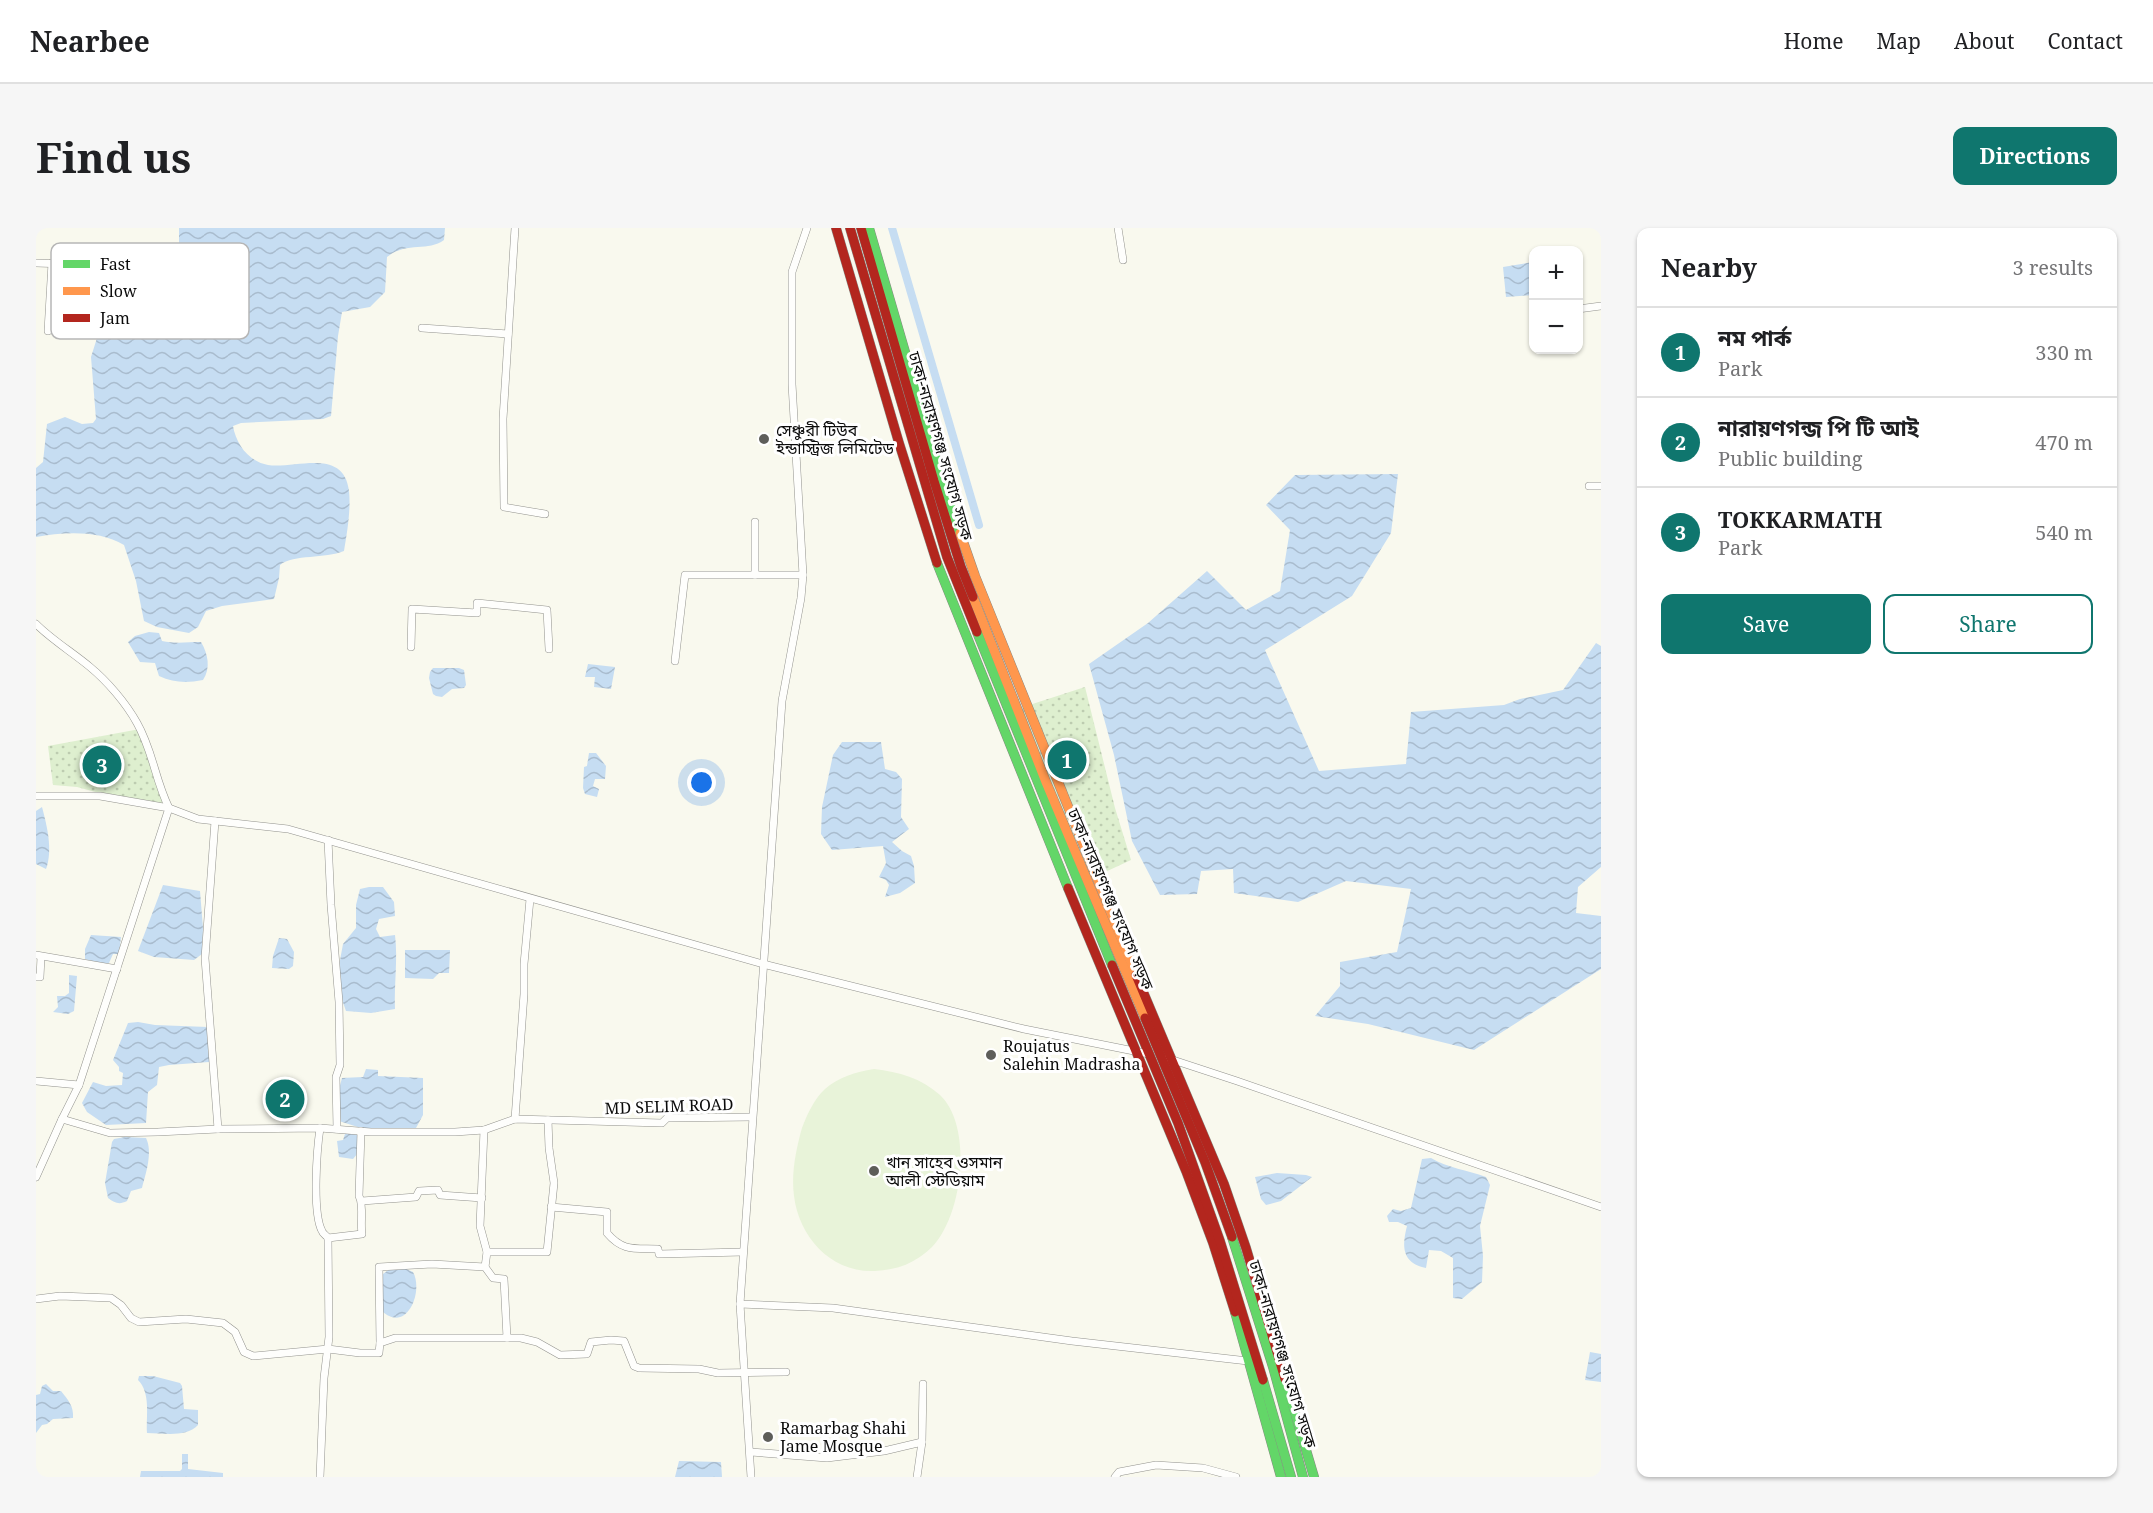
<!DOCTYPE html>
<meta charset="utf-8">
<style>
:root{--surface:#fff;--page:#f6f6f6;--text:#202124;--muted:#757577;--line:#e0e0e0;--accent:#0f766e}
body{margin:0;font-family:"Noto Serif","Noto Sans Bengali",serif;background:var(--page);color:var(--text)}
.controls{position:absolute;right:18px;top:18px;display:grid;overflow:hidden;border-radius:12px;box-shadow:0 2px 4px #0004}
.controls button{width:54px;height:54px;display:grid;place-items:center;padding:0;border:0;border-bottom:2px solid var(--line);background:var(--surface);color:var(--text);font:30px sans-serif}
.you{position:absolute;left:666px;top:555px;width:21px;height:21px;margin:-15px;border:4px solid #fff;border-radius:50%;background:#1a73e8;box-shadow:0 0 0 9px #1a73e833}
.badge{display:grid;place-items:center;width:39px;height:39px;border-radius:50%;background:var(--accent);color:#fff;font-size:20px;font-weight:700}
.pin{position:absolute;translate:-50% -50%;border:3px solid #fff;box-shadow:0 2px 6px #0006}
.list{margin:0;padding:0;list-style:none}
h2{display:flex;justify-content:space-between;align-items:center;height:78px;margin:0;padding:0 24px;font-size:26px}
h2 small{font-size:20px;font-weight:400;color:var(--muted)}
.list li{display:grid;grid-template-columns:39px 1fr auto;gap:18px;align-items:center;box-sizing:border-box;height:90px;padding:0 24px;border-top:2px solid var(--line)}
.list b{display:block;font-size:22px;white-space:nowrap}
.list p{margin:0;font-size:20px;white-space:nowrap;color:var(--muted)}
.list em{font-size:20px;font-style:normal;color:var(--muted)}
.actions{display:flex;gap:12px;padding:18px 24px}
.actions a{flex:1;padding:14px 0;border:2px solid var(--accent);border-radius:12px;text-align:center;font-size:21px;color:var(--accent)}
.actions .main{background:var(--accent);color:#fff}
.map{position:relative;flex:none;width:1565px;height:1249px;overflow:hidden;border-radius:12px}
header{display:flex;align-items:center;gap:36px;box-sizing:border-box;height:84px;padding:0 30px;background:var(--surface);border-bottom:2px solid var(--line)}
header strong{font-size:28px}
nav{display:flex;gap:33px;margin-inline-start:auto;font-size:21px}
.intro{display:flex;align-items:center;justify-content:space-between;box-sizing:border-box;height:144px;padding:0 36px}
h1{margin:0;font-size:42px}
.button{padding:15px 27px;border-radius:12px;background:var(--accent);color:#fff;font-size:21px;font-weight:700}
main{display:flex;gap:36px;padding:0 36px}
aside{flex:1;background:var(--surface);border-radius:12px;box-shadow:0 2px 4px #0004}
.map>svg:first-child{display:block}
.grass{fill:url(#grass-dots)}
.pitch{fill:#e8f3d9}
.water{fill:url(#water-waves)}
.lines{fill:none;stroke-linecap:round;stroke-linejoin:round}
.canal{stroke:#c6ddf2;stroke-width:8}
.street-casing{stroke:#92928d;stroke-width:8}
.fast-casing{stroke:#898984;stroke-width:10}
.slow-casing{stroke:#898984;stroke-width:10}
.jam-casing{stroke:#898984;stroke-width:10}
.street{stroke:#fefefc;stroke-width:7}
.fast{stroke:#63d668;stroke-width:9}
.slow{stroke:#ff974d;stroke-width:9}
.jam{stroke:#b3261e;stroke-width:9}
.poi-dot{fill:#5e5e5a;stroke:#fff;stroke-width:2}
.labels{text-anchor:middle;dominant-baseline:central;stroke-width:6;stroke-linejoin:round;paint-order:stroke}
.poi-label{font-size:16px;fill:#0b0b0b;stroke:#fff;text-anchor:start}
.street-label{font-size:16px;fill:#0b0b0b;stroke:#fff}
.key{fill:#fff;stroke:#b6b6b6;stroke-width:1.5}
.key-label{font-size:16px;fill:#0b0b0b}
</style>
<header>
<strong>Nearbee</strong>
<nav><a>Home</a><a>Map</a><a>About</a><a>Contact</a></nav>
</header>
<div class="intro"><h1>Find us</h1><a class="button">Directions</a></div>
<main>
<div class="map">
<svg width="1565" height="1249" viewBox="0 0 1565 1249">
<defs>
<pattern id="grass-dots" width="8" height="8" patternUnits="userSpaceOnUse" patternTransform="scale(1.5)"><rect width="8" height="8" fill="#deefcf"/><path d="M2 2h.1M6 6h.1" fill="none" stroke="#bdccb0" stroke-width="1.8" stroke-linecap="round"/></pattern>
<pattern id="water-waves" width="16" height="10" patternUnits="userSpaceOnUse" patternTransform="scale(1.5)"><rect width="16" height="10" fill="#c6ddf2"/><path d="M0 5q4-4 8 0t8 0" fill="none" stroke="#a9bcce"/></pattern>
</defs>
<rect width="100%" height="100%" fill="#f9f9ee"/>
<g class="grass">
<path d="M1049,459L1079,580L1095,632L1052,652L981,481Z"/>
<path d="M104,501L131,576L93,573L41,559L17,557L12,518Z"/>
</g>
<path class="pitch" d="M838,841C863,844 885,850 904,867C938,899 926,989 896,1019C880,1035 861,1042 839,1043C795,1045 763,1009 758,968C755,946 760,921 766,900C771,887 778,871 789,861C803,849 819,844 838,841Z"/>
<g class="water">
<path d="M143,0H409L408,12C392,24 371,13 351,29L349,64L334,79L306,84L302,108L295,188L287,191L205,195L197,198C200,216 213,234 232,237C259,241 308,219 313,263C315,282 311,305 308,323C289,331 258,326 244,337L243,350L238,371L186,378L170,383L162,399L153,405L121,399L108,393L100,353L88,317C63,302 28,304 0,309V240L7,234L11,196L29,189L46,196L57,195L60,191L55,129L72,75L80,58L94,48L116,45L134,48L146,40L150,29L143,21Z"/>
<path d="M1497,34V67L1470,69L1467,39Z"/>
<path d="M1362,246L1355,305L1316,368L1229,422L1283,543L1370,536L1375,484L1468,477L1484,471L1527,462L1560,415L1565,418V639L1542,659L1540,685L1565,688V741L1438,822L1332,796L1279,788L1304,758V734L1361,724L1375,661L1310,653L1262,674L1198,665L1197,641L1165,643L1161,666L1124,667L1096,613L1078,527L1053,436L1112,395L1171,343L1210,382L1244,363L1254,302L1230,277L1259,247Z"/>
<path d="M113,404L123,405L126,413C139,416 151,414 165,414C172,426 175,440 167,452C151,455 138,455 123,448L119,435L104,434L92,414L99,408Z"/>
<path d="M552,436L579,439L575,461L558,459L559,449H549Z"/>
<path d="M397,440H423L428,442L430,457L428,460L416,461L406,469L400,468L397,466L393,450L394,444Z"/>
<path d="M806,514H845L849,541L860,544L866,551L865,589L873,601L856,614L866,623L875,628L878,638L879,655L864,665L849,669L853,657L850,652L843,649L850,635L847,618L796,622L785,606L786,579L797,527Z"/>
<path d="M553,525H560L570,538L569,551H559L557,558L563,561L561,569L549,566L547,560L548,539L551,538Z"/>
<path d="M6,579C11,598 17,622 10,641L0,636V583Z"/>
<path d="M127,657L164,663L167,700L166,726L158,732L118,729L102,723Z"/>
<path d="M333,659H347L358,674L359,688L343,691L340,701L344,709L359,707C362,732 358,756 359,781L335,785L310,783L304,766L302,743L307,716L320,700V677L324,661Z"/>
<path d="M55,707L85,709L83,726H77L73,735L67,736L49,731V721Z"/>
<path d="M243,710L251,711L258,724L257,738L253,741L236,740L237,728Z"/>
<path d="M369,722H414L413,745H403L397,751L369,750Z"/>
<path d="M33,747L41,748L38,783L32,786L17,784L22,779L21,768H29L33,765Z"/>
<path d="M102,794L119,797L172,799L176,824L173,834L133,837L123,839L121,857L112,864L110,895L70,897L51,884L46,875L57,854L70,858L86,857L87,845L83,843V839L77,832L92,795Z"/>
<path d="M330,841L342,842V848L387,850V887L380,900H325L303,893V861L306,850L327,849Z"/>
<path d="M309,906H323L322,925L317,931L303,929L301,913L307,912Z"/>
<path d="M89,909L110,910C117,924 110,945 106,960L95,963L91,973C83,977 79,975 72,970L69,955L76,914L78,911Z"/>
<path d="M1395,930C1412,940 1431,942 1450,949L1454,957L1444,998L1447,1028L1446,1054L1426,1071L1417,1070V1030L1405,1023L1393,1022L1390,1040C1365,1035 1366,1017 1371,998L1362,994H1353L1351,988L1357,981L1365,983L1375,980L1386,931Z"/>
<path d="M1241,945L1270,947L1276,949L1245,973L1230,977L1225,971L1219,949Z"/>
<path d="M355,1040H368L377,1044C388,1064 370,1106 346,1083L347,1046Z"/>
<path d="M1554,1124L1565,1126V1154L1549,1152Z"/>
<path d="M103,1148H117L144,1155L146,1158L148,1181L162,1182V1197C150,1210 127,1205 111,1205C110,1188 115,1165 102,1152Z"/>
<path d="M10,1156L17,1163H25C32,1172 38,1178 37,1190L17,1191L11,1196L6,1197L0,1205V1167L4,1166L6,1158Z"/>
<path d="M146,1226H152V1241L187,1245V1249H104L105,1243H144L146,1241Z"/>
<path d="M643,1233L685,1234L686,1249H639Z"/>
</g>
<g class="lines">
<path class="canal" d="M856,0L943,297"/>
<g class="street-casing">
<g id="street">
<path d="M479,0L467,191L468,279L509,286"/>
<path d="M1082,0L1087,32"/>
<path d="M0,35L90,38"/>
<path d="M1542,81L1565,78"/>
<path d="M386,100L472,106"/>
<path d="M12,103L16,35"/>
<path d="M1553,258H1565"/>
<path d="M719,347H767L756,156V44L771,0"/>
<path d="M767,347L765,370L746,473L704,1076L797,1080L1036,1113L1212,1133"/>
<path d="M0,396C16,412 36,424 54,439C71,453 90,475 101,495C117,523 119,552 133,580L162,591L252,601L727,736L988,801L1113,826"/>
<path d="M375,419L376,381L441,385V375L511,382L513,421"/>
<path d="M639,433L649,347H719V294"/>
<path d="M0,568H64L133,580L43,857L26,891"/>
<path d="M179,593L169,730L182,901"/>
<path d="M292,612L295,677L303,774L304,837L300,849L301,901"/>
<path d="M0,727L81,741"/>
<path d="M0,749H4L5,729"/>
<path d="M1131,830L1201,853L1565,979"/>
<path d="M0,853L43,857"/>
<path d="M479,891L488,766V736L494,671"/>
<path d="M448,902L444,998L451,1024L449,1039"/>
<path d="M0,949L26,891L74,905L122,904L182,901L284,900L335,904H419L448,902L479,891L626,895L631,890L716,889"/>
<path d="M326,973L380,969L383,963L402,962L404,967L446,970"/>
<path d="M515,979L571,984V1005C587,1024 599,1020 622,1021L623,1026L707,1024"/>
<path d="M292,1010L326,1006C324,994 328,977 323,968L325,903"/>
<path d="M451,1024H511L518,955L513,920L512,892"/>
<path d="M0,1071L24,1068L75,1070L85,1077L95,1090L103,1094L150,1091L187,1095L199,1104L208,1124L217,1128L292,1121L324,1125H343L344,1115L359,1110H485L501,1114L524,1127L551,1126L555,1114L575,1112L588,1113L598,1138L603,1140L663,1141L682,1145L750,1144"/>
<path d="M704,1076L715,1249"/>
<path d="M344,1115L343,1039L396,1036L449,1039L457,1050L468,1051L471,1110"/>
<path d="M886,1214L887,1156"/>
<path d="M715,1224L791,1230L848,1223L886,1214L881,1249"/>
<path d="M284,1249L288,1150L293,1109L292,1010C290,1007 287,1006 286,1003C276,984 281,921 284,900"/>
<path d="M1079,1249L1083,1244L1120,1237L1167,1240L1200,1249"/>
</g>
</g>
<g class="fast-casing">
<g id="fast">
<path d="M833,0L910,265L924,305"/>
<path d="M901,335L1032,660"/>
<path d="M941,404L1076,737"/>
<path d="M1196,1009L1237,1139L1267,1249"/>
<path d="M1199,1084L1245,1249"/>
<path d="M1249,1151L1278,1249"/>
<path d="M1227,1152L1255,1249"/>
</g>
</g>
<g class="slow-casing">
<g id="slow">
<path d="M924,305L939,348L1100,747"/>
<path d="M937,369L1010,554L1109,790"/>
</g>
</g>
<g class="jam-casing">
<g id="jam">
<path d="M800,0L863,215L901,335"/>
<path d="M814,0L911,329L941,404"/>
<path d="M825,0L898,253L925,339L937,369"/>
<path d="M1032,660L1150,943L1177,1015L1199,1084"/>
<path d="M1076,737L1142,895L1184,1013L1227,1152"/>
<path d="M1100,747L1188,956L1210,1020L1249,1151"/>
<path d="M1109,790L1169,934L1196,1009"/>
</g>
</g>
<use href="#street" class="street"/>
<use href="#fast" class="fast"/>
<use href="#slow" class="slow"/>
<use href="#jam" class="jam"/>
</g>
<g class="poi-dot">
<circle cx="728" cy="211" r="6"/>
<circle cx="955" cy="827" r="6"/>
<circle cx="838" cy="943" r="6"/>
<circle cx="732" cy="1209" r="6"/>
</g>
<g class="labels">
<g class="poi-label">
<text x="740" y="202">সেঞ্চুরী টিউব<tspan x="740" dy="18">ইন্ডাস্ট্রিজ লিমিটেড</tspan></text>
<text x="967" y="818">Roujatus<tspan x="967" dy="18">Salehin Madrasha</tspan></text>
<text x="850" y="934">খান সাহেব ওসমান<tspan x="850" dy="18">আলী স্টেডিয়াম</tspan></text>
<text x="744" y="1200">Ramarbag Shahi<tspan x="744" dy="18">Jame Mosque</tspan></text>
</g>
<g class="street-label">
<text transform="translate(905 218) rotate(74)">ঢাকা-নারায়ণগঞ্জ সংযোগ সড়ক</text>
<text transform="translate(1075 671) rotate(67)">ঢাকা-নারায়ণগঞ্জ সংযোগ সড়ক</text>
<text transform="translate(633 878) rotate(-2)">MD SELIM ROAD</text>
<text transform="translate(1247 1126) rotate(73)">ঢাকা-নারায়ণগঞ্জ সংযোগ সড়ক</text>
</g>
</g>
<rect x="15" y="15" width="198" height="96" rx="9" class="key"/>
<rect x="27" y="32" width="27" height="8" fill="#63d668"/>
<rect x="27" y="59" width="27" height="8" fill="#ff974d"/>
<rect x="27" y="86" width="27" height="8" fill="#b3261e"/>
<g class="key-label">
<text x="64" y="42">Fast</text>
<text x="64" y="69">Slow</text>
<text x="64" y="96">Jam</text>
</g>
</svg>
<div class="controls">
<button>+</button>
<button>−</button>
</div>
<div class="you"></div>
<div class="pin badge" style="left:1031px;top:532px">1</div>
<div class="pin badge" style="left:249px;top:871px">2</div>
<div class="pin badge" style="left:66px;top:537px">3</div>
</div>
<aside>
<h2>Nearby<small>3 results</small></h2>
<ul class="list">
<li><span class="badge">1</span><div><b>নম পার্ক</b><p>Park</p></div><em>330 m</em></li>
<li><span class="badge">2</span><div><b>নারায়ণগন্জ পি টি আই</b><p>Public building</p></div><em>470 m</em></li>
<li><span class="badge">3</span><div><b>TOKKARMATH</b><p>Park</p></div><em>540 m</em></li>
</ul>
<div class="actions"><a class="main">Save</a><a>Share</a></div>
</aside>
</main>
